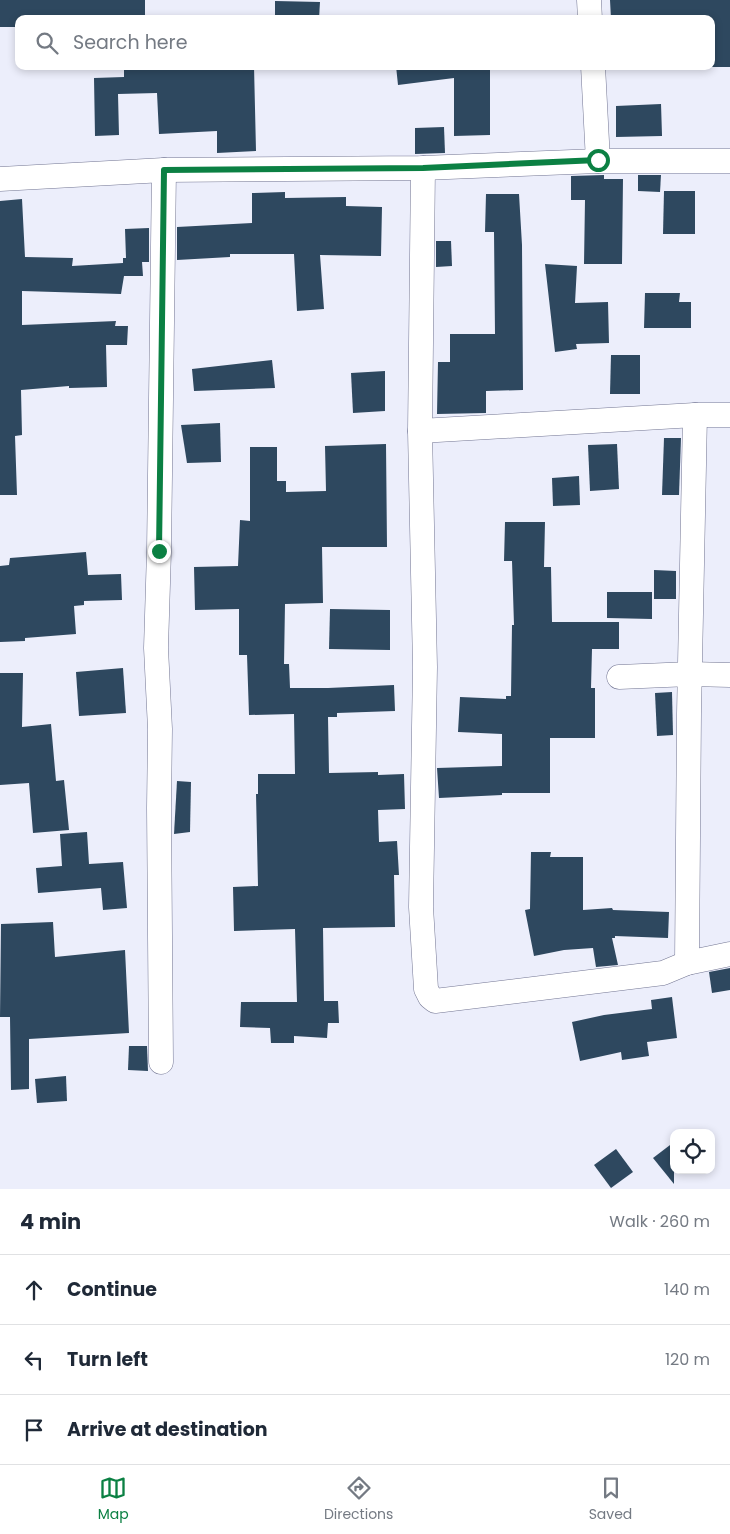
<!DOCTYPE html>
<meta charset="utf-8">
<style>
:root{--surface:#fff;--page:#f2f2f3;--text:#1f2937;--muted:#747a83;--line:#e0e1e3;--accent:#0b8043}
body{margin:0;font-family:Poppins,sans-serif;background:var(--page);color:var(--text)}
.controls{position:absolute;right:15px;bottom:15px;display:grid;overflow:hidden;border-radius:10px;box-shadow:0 2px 8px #0003}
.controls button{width:45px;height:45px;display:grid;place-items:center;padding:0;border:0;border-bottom:1px solid var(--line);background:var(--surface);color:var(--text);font:25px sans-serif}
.stop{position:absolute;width:15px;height:15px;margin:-11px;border:4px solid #0b8043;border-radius:50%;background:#fff}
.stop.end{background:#0b8043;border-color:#fff;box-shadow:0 1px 5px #0008}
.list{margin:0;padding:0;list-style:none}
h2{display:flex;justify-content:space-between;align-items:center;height:65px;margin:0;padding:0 20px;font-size:21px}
h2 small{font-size:16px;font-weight:400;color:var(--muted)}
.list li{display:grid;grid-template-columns:32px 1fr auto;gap:15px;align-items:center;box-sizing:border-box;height:70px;padding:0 20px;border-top:1px solid var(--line)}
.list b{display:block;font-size:19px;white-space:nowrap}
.list em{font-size:16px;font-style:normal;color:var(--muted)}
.icon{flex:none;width:28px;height:28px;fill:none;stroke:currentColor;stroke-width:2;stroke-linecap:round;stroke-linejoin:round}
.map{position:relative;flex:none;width:730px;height:1189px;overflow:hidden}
.search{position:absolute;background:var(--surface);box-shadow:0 2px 8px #0003;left:15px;right:15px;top:15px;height:55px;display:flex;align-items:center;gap:12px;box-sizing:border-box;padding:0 18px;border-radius:10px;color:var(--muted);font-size:19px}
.sheet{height:275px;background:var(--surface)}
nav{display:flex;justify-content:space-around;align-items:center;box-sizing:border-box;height:70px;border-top:1px solid var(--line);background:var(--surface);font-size:14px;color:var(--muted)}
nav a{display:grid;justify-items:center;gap:2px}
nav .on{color:var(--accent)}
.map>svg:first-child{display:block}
.building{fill:#2e485f}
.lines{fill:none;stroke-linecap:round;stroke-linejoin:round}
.street-casing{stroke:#737693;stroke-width:25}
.street{stroke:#fff;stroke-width:24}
.route{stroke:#0b8043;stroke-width:6}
</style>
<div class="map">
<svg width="730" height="1189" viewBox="0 0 730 1189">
<rect width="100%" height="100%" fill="#eceefb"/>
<g class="building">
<path d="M0,0H145V19H19V27H0Z"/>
<path d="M610,0H730V67H711V19H611Z"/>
<path d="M275,1L320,2L319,19H275Z"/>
<path d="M124,66H254L256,151L217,153V131L159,134L157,93L118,94L119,135L95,136L94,78L124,77Z"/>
<path d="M396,66H490V135L454,136V78L398,85Z"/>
<path d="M661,104L662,136L616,137V106Z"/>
<path d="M444,127L445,153L415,154V128Z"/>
<path d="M604,175V179H623L622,264H584L585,200H571V176Z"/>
<path d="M638,175H661L660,192L638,191Z"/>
<path d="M664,191H695V234H663Z"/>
<path d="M285,192V198L346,197V206L382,207L381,256L320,255L324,309L297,311L294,254H230V257L177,260V227L252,223V193Z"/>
<path d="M486,194H519L522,245L523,390L486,391V413L437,414L438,362H450V334H495L494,232H485Z"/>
<path d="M22,199L25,257L73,258L72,266L123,263V258H126L125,229L149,228V262H142L143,276H124L121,294L22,291V325L116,321L115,326H128L127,345H106L107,387L69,388V386L21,390L22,435L15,436L17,495H0V201Z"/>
<path d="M436,241H451L452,266L436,267Z"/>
<path d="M545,264L577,266L575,303L608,302L609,343L576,344L577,349L555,352Z"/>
<path d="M645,293H680L679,302H691V328H644Z"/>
<path d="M611,355H640V394H610Z"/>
<path d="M272,360L275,388L194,391L192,369Z"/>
<path d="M385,371V411L353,413L351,373Z"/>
<path d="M220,423L221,462L187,463L181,425Z"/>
<path d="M664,438H681L679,495H662Z"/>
<path d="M386,444L387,547H322L323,603L285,604L284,664H289L290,688H328L394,685L395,711L337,713V717H328L329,773L378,772V775L404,774L405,809L378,810L379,842L397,841L399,875H394L395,927L323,928L324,1001H338L339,1023H328L327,1038L294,1036V1043H271L270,1028L240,1027L241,1002H297L295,929L234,931L233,887L258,886L256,794H258V774H295L294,714L249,715L247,655H239V609L195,610L194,567L238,566L240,520L250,521V447H277V481H286V492L326,491L325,446Z"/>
<path d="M617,444L619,489L590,491L588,445Z"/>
<path d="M579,476L580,505L553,506L552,478Z"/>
<path d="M505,522H545L544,567H551L552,622H619V649H592L591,688H595V738H550V793H502V795L439,798L437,768L502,766V734L458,732L460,697L506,699V696H511L512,625H514L512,561H504Z"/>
<path d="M86,552L88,575L121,574L122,600L84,601V605L74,606L76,634L25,638V641L0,642V566L9,565L10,558Z"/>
<path d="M654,570L676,571V599H654Z"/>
<path d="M607,592H652V619L607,618Z"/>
<path d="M330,609L390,610V650L329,649Z"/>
<path d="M123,668L126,713L79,716L76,672Z"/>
<path d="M0,673H23L22,727L51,724L56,781L64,780L69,830L33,833L29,783L0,785Z"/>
<path d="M672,692L673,735L657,736L655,693Z"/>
<path d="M177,781L191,782L190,832L174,834Z"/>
<path d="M87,832L89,864L123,862L127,908L103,910L101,888L38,893L36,868L62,866L60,834Z"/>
<path d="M531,852H551L550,857H583V910L612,908L613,910L669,912L668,938L615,936V938H612L618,965L596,967L593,948L564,950L534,956L525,910L530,909Z"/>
<path d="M53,922L55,957L125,950L129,1033L29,1039V1089L11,1090L10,1017H0L1,924Z"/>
<path d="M730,968V990L712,993L709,972Z"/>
<path d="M672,997L677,1038L647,1042L649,1056L622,1060L621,1052L580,1061L572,1022L604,1015L652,1009L651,1000Z"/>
<path d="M129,1046H147L148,1071L128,1070Z"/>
<path d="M66,1076L67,1101L37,1103L35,1079Z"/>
<path d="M674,1142V1184L653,1158Z"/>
<path d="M616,1149L633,1172L611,1188L594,1165Z"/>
</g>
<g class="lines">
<g class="street-casing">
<g id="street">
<path d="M589,0L590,19"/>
<path d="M593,66L598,161"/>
<path d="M423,168L420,431L425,667L421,907L426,989L430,997L435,1001L663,973L687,963L730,954"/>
<path d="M164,170L423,168L598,161H730"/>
<path d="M0,179L164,170L159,551L156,648L160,729L159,808L161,1062"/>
<path d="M420,431L695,415H730"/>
<path d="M619,677L690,674L730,675"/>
<path d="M687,963L689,714L695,415"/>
</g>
</g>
<use href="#street" class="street"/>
</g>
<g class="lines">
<path class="route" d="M159,551L164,170L423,168L598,160"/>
</g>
</svg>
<div class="controls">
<button><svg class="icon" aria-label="locate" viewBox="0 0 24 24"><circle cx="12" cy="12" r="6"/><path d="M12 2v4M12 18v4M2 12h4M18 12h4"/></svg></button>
</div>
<div class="stop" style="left:598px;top:160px"></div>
<div class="stop end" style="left:159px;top:551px"></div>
<div class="search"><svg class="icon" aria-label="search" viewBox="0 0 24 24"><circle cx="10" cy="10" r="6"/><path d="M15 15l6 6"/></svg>Search here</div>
</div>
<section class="sheet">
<h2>4 min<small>Walk · 260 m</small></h2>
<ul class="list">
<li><svg class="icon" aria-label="ahead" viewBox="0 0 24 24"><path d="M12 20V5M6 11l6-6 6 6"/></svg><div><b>Continue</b></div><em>140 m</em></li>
<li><svg class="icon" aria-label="left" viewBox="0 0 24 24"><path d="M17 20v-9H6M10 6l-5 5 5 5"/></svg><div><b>Turn left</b></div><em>120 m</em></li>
<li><svg class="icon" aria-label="arrive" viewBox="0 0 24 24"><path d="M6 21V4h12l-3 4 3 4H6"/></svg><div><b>Arrive at destination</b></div></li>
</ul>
</section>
<nav>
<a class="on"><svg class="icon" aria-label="map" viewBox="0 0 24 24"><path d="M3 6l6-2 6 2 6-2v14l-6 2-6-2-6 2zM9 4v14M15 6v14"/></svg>Map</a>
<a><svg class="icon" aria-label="directions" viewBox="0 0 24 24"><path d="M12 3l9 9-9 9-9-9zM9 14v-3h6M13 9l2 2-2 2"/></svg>Directions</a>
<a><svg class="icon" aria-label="saved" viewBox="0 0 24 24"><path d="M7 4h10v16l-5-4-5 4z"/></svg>Saved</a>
</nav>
